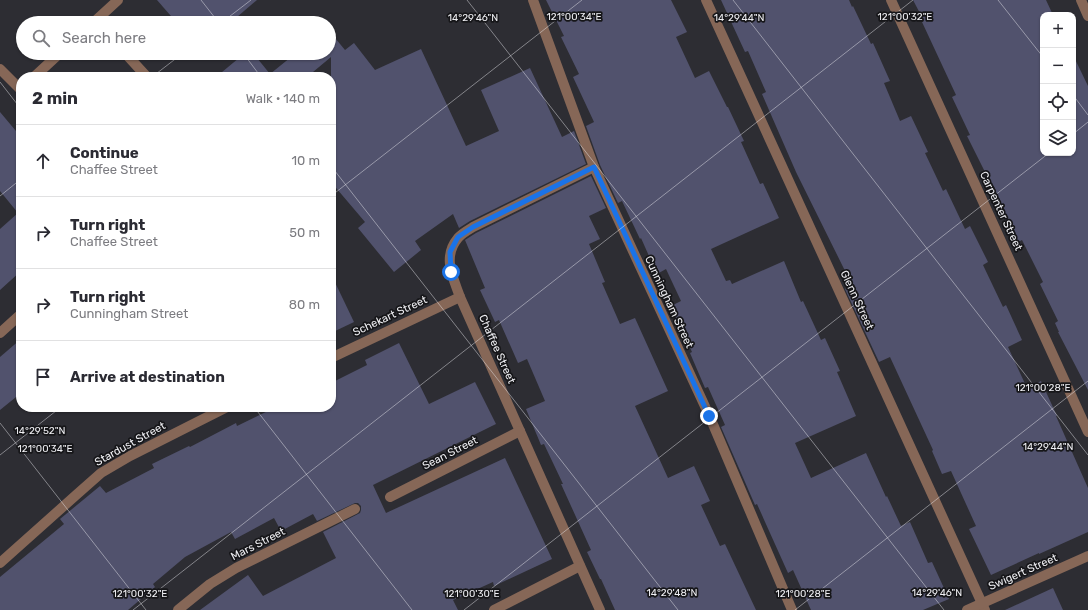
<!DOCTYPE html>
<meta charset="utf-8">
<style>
:root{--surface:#fff;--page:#f2f2f3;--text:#2b2b33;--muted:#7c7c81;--line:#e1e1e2}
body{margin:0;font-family:Rubik,sans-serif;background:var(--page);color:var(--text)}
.controls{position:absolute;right:12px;top:12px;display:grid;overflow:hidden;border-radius:8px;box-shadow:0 1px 3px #0004}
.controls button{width:36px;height:36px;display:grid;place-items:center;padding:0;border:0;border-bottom:1px solid var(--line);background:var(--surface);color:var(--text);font:20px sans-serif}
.stop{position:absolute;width:12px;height:12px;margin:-9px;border:3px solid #1a73e8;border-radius:50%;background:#fff}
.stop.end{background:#1a73e8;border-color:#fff;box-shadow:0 1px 4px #0008}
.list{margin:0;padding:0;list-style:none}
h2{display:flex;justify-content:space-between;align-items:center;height:52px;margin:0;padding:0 16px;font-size:17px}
h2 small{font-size:13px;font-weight:400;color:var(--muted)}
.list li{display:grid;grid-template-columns:26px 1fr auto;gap:12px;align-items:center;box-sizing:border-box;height:72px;padding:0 16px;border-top:1px solid var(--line)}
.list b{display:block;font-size:15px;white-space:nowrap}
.list p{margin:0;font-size:13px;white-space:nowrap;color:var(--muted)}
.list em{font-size:13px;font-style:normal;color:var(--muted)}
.icon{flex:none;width:22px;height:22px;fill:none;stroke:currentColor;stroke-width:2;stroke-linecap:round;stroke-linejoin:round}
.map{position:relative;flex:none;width:1088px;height:610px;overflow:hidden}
.search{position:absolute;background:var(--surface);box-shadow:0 1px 3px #0004;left:16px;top:16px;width:320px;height:44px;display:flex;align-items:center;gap:10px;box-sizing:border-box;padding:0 14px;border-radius:22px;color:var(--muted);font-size:15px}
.panel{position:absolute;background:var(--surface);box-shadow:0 1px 3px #0004;left:16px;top:72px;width:320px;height:340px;border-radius:16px}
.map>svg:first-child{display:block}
.building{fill:#51526d}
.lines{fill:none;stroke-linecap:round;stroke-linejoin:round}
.street{stroke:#866757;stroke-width:10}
.route{stroke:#1a73e8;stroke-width:5}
.ticks{fill:none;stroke:#efeff3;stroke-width:1;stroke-opacity:0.45}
.labels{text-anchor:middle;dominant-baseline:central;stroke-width:3.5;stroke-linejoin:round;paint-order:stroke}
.street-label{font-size:11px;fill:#efeff3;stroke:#161619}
.ticks-label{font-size:10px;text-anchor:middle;fill:#efeff3;stroke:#161619;stroke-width:3.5;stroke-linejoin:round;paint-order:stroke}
</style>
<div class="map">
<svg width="1088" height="610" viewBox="0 0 1088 610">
<rect width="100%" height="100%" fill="#2d2d33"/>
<g class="building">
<path d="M157,0H257L230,23H177Z"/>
<path d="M546,0H671L687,32L676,37L695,78L709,71L727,107H728L744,141L741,142L760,184L763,183L779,218L711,249L726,281L730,280L732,284L784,261L801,302L803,301L821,340L825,338L840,371L837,372L856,416L795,443L811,478L866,453L886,497L887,496L901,526L910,522L928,563L932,562L949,599L923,610H811L793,570L788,573L757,504L755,505L721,427L725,425L708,387L705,388L690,353L692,352L671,306L681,301L666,269L657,274L641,238L640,239L622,201L618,203L600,165L586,126L594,122L573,77L579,74L561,37L564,36Z"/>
<path d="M721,0H849L852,7L853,6L871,44L873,43L890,81L884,83L900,121L911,116L928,152L925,153L943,191L946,189L965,229L970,226L988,262L983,265L1003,307L1006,305L1022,340L1008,347L1027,388L1041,381L1057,416H1056L1088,488V532L1039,554V553L991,575L969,529L976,526L951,471L942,474L932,451L933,450L890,357L879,362L845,289L852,285L796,172L762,94L766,92L748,51L745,52Z"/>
<path d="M913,0H1046L1053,15H1043V153H1073V55L1088,86V390L1058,332H1059L1055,323L1058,321L1040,284L1043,282L1022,240L1016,243L1002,212L1005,211L987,173L986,174L967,136L970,135L952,97L956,95L922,22L924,21Z"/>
<path d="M329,33L331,36V33L345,50L354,43L375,70L421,49L466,146L499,131L481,90L530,68L562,137L574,131L586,164L470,221L459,228L453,214L415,241L421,250L394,272L358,228L365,222L331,182V57L307,77H216L245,53H253L270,74L296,53H329Z"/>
<path d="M0,112L21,137V271L0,290V229L18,213L0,191Z"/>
<path d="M591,176L606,208L589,216L600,239L589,244L605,282L602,283L620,324L635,318L668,391L635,406L668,478L694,466L710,501L701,505L720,546L725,544L756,610H615L601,579H600L587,552L591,550L561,484H563L544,444L541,445L526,409L545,401L527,359L518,363L499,320L495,322L480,290L485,288L465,240L476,233Z"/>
<path d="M331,274L354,322L331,333Z"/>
<path d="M21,339V393L0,410V357Z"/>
<path d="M399,343L429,404L475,382L496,424L373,485L386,513L505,458L552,559L494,586L493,582L453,600L458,610H200L248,575L263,596L336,558L323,532L360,513L361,510V506L358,503H355L317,521L313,514L281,531L274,518L235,539L231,532L185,557L153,584L155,587L128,610H0V577L64,524L60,519L100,486L106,493L154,468L152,464L189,446L190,447L236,423L237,426L276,407H331V383L367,365L365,360Z"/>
<path d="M1053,588L1063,610H1005Z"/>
</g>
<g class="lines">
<g class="street">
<path d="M533,0L594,167L709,415L792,610"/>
<path d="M706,0L985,610"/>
<path d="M891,0L1088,432"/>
<path d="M1081,0L1088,16"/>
<path d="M93,23L118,0"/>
<path d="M125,53L147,77"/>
<path d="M0,69L21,90"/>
<path d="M34,77L60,53"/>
<path d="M594,167L473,227C468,230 461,234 458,238C442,257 453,277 460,297L600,610"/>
<path d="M0,333L21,314"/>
<path d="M331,358L460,297"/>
<path d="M390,497L520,431"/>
<path d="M0,563L75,496L101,473L130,456L227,407"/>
<path d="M178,610L210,584L236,568L355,509"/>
<path d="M494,610L580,566"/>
<path d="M967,610L1088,556"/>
</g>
</g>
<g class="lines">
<path class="route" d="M451,272L450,252L458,237L473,227L594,167L709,416"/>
</g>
<path class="ticks" d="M201,0L219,23M467,0L944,610M733,0L1088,455M998,0L1043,57M221,23L251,0M243,53L261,77M152,77L183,53M0,82L21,109M1073,95L1088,115M1073,134L1088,122M331,166L678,610M0,196L21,179M331,196L582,0M254,407L412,610M0,423L146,610M0,455L61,407M133,610L913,0M464,610L1049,153M795,610L1088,381"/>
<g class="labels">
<g class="street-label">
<text transform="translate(1001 211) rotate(65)">Carpenter Street</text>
<text transform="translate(857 300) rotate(65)">Glenn Street</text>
<text transform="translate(669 302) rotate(65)">Cunningham Street</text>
<text transform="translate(390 316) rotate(-25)">Schekart Street</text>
<text transform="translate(497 349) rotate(66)">Chaffee Street</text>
<text transform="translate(130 444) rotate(-29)">Stardust Street</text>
<text transform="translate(450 453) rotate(-27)">Sean Street</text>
<text transform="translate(258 544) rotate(-27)">Mars Street</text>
<text transform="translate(1023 572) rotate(-24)">Swigert Street</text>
</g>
</g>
<g class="ticks-label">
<text x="574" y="20">121°00'34"E</text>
<text x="905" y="20">121°00'32"E</text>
<text x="473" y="21">14°29'46"N</text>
<text x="739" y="21">14°29'44"N</text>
<text x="1043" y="391">121°00'28"E</text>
<text x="40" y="434">14°29'52"N</text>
<text x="1048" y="450">14°29'44"N</text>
<text x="45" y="452">121°00'34"E</text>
<text x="672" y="596">14°29'48"N</text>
<text x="937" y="596">14°29'46"N</text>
<text x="140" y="597">121°00'32"E</text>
<text x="472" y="597">121°00'30"E</text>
<text x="803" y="597">121°00'28"E</text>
</g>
</svg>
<div class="controls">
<button>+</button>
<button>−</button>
<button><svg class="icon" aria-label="locate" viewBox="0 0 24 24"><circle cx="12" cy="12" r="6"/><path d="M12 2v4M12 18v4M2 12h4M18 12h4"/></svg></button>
<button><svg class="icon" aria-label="layers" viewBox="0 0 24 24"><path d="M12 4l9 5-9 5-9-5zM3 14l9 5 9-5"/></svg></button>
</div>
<div class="stop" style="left:451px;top:272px"></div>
<div class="stop end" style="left:709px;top:416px"></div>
<div class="search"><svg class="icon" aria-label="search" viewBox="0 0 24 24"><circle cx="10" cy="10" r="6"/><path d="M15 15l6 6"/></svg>Search here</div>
<section class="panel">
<h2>2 min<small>Walk · 140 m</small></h2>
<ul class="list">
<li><svg class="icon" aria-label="ahead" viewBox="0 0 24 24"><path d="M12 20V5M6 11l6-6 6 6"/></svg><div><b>Continue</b><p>Chaffee Street</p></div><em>10 m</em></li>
<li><svg class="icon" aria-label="right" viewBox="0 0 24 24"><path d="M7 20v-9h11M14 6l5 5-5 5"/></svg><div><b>Turn right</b><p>Chaffee Street</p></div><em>50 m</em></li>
<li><svg class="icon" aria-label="right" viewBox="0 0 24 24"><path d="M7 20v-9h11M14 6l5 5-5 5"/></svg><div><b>Turn right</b><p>Cunningham Street</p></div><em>80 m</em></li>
<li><svg class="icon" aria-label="arrive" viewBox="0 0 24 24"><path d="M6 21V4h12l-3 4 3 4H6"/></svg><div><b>Arrive at destination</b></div></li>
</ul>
</section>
</div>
